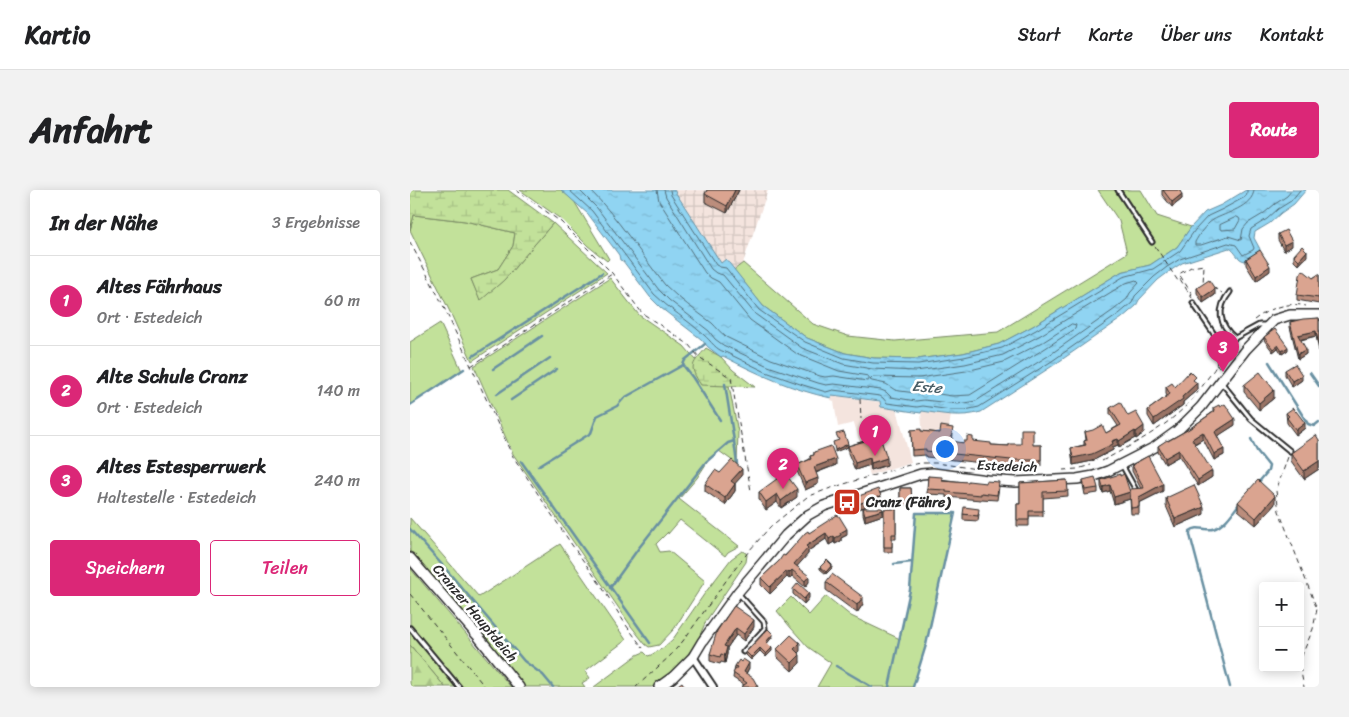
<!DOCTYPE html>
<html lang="de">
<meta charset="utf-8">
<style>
:root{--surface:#fff;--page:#f2f2f2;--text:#202124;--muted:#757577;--line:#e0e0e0;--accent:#db2777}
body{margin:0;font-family:Sriracha,sans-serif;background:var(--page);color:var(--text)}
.controls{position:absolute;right:15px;bottom:15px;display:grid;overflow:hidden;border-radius:5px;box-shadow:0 2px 12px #0003}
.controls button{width:45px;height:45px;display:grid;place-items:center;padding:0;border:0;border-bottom:1px solid var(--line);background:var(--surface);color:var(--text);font:25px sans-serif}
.you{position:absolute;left:534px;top:258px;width:18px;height:18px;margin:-12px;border:4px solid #fff;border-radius:50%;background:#1a73e8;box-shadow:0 0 0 8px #1a73e833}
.badge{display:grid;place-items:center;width:32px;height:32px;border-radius:50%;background:var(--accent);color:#fff;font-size:16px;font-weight:700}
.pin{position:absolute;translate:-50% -41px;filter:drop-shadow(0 1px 2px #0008)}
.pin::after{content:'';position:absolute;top:26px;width:18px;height:15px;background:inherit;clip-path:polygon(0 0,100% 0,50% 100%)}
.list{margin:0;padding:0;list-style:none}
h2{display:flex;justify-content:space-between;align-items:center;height:65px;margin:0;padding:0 20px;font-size:21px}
h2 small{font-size:16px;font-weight:400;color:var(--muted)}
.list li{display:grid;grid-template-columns:32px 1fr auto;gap:15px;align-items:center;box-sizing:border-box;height:90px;padding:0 20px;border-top:1px solid var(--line)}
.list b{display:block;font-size:19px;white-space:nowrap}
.list p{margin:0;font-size:16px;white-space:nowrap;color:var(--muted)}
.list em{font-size:16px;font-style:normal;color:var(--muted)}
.actions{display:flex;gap:10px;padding:15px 20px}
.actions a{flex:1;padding:11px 0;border:1px solid var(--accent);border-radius:5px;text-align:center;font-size:18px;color:var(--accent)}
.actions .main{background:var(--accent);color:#fff}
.map{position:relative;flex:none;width:909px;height:497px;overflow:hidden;border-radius:5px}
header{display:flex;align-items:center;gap:30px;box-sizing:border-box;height:70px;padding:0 25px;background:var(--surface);border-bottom:1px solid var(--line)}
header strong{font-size:24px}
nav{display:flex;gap:28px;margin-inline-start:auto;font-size:18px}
.intro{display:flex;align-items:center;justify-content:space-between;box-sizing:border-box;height:120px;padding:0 30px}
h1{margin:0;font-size:35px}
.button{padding:12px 22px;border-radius:5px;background:var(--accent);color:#fff;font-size:18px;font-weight:700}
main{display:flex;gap:30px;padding:0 30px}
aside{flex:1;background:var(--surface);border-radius:5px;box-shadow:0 2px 12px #0003}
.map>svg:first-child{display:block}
.built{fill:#f4e4de}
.industrial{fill:url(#industrial-grid)}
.grass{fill:#c2e19a;stroke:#768662}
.forest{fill:url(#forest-firs);stroke:#768662}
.wetland{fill:url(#wetland-marsh);stroke:#768662}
.water{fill:url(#water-ripples);stroke:#6890a2}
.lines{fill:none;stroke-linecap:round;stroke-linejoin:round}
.shore{stroke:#536f7b;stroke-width:1}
.stream{stroke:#6890a2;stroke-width:2.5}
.lane-casing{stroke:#2b2b2b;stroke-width:7}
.street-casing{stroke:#2b2b2b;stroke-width:10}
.secondary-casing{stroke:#2b2b2b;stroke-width:12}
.path{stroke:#2b2b2b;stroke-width:1;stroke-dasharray:5 4;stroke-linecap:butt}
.lane{stroke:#fff;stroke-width:3}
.street{stroke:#fff;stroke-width:6}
.secondary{stroke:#fff;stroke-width:9}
.wall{fill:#bb8d7c;stroke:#2b2b2b}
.shaded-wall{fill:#997365;stroke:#2b2b2b}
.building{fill:#daa490;stroke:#2b2b2b}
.labels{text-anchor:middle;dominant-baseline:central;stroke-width:5;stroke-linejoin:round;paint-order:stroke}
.street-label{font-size:14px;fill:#2b2b2b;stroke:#fff}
.poi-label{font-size:14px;font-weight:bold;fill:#2b2b2b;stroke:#fff;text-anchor:start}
.water-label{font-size:15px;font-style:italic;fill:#495e67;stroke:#fff}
</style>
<header>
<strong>Kartio</strong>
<nav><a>Start</a><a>Karte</a><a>Über uns</a><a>Kontakt</a></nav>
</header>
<div class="intro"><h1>Anfahrt</h1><a class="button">Route</a></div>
<main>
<aside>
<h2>In der Nähe<small>3 Ergebnisse</small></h2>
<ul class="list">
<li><span class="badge">1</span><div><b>Altes Fährhaus</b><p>Ort · Estedeich</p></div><em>60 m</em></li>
<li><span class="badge">2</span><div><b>Alte Schule Cranz</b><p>Ort · Estedeich</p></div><em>140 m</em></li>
<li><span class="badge">3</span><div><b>Altes Estesperrwerk</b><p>Haltestelle · Estedeich</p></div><em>240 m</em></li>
</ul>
<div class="actions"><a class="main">Speichern</a><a>Teilen</a></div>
</aside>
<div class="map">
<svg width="909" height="497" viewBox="0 0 909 497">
<defs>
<pattern id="industrial-grid" width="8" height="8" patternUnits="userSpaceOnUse" patternTransform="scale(1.25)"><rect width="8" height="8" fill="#f4e4de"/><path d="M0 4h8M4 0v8" fill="none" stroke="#d1c4bf"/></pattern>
<pattern id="forest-firs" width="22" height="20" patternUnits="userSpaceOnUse" patternTransform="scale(1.25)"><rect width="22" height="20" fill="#c2e19a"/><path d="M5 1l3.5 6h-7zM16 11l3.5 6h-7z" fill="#a7c185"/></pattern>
<pattern id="wetland-marsh" width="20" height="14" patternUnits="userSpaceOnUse" patternTransform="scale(1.25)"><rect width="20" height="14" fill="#c2e19a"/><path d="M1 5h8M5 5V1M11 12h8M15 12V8" fill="none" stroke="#a7c185"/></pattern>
<pattern id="water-ripples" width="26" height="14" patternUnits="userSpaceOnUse" patternTransform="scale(1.25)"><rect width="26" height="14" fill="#90d4f2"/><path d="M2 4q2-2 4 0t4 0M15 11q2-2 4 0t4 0" fill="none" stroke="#7cb6d0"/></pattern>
</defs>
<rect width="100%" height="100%" fill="#fff"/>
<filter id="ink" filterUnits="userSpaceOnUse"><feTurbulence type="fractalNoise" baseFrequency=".02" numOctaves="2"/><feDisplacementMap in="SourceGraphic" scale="10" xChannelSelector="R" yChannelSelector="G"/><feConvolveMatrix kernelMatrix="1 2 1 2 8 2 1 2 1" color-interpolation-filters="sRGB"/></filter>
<g filter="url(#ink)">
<g class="built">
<path d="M421,205L470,212L471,217L487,219L501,272L460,285L444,233L428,237L424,211L421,210Z"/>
<path d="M511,221L541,225L534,268L514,266Z"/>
</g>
<path class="industrial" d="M264,0H358L333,73L324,80L317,69L311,73Z"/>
<g class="grass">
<path d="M110,0H151L164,11L199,69L197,71L178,56L152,30Z"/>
<path d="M688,0H731L747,26L781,37L767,57L740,75L711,82L623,136L589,154L553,163L507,169L464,168L435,163L397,148L353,116L324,80L333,73L403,134L438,146L485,151L588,142L717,63L709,31Z"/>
<path d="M4,25L55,31L105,43L103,56L88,79L61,89L70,110L94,90L143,33L197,83L62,171L41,124L0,40Z"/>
<path d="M200,88L229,125L274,156L286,170L318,191L328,242L327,274L309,261L298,271L287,288L269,309L329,356L318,362L315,366L270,330L258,344V342L246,354L250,362L259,361L295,391L264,439L249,455L239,457L235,454L221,436L103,264L64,176Z"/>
<path d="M30,133L52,181L0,215V152Z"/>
<path d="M506,323H545L516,455L503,497H407L421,473L398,457L381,438L367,421L381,407L399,425L416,406L441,426L490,449L500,400Z"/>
<path d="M0,328L69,407L150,354L216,450L175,481L180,488L172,493L175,497H115L48,415L0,361Z"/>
<path d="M332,361L336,363L337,365L336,372L296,431L287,452L275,468L262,481L242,497H184L227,465L234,462L238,466L241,465L253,458L263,449L295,403L321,369Z"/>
<path d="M0,378L101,497H35L0,455Z"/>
</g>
<path class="forest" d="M0,455L35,497H0Z"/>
<g class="wetland">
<path d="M0,0H98L143,33L94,90L70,111L61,89L88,79L103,56L105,43L55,31L4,25L0,40Z"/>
<path d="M296,158L311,167L323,180L345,197L291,195C278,175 282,175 296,158Z"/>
</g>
<path class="water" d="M151,0H264L311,73L316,69L353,116L397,148L435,163L464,168L507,169L553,163L589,154L623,136L711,82L740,75L767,57L781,37L795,22L811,15L836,0H896L884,14L871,23L860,33L845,42L844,48L850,59L849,62L835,71C827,70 826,61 819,58L772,73L760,81L748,90L729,110L726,116L712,128L644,175L571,222C551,228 532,224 512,221L511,223L471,217L470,211L422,205L421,208C383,200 347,184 313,166L311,167L298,157L291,149L251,118L240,107L213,71L210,70L209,65L178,24Z"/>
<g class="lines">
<g class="shore">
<path d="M159,0L182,21L244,104C259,119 278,130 294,145C301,151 306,160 315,162L356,182L393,195L416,202L423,200L470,206L473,208L477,213L507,217L513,216L541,220H555L569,217L642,171L709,124L722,113L725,106L744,87L757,77L770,69L818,53L826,55L833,65L843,60L844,58L839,46L841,39L857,29L868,19L881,11L890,0"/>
<path d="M169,0L187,18L249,100L259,110L299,141L305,149L313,155L358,176L408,193L416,195L424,194L471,200L476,202L481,207L506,211L514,210L548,214L566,211L638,166L705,119L717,109L720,103L729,93L726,90L716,93L629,146L593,165L555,174L506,181L462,179L433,174L392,158L345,124L313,85L306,83L301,79L256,7L254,0"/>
<path d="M180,0C208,28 230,63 255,95C269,109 286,121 302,133C307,138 311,143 316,147L361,169L410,186L415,187L424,186L457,191L459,190V188L458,186L429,181L387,164L340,130L309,92L301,88L295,83L249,11L247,0"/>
<path d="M260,0L261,5L306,75L310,77L316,78L349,120L395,152L434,168L463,173L508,174L554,167L592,158L626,140L713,87L743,79L770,61L785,40L798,26L813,19L835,7L837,3V0"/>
<path d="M844,0C843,17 815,23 803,30C795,35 789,45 785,52V55H791L818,46L831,50L833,39L838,33L853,24L865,14L877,6L882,0"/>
<path d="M827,27L829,28L830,30L825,39L812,40L810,39V35Z"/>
<path d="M662,134L666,135L665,139L634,159L560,205L542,206L515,202L506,203L490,201L485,200L476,194L462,191L460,190L463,187L509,188L556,181L594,172L633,152Z"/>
</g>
<g class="stream">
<path d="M63,166L192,83"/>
<path d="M859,172L898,234L904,236L909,232"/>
<path d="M273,175L283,188L310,230"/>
<path d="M83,179L132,146"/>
<path d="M900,183L909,196"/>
<path d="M87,204L140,168"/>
<path d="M101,210L147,179"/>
<path d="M0,215L54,179"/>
<path d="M841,249L847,261L859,276L858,281L848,293"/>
<path d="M324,251L327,274"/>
<path d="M111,271L240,453"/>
<path d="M128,276L181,243L187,226L207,216L214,208L273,175L275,170L295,154"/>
<path d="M0,339L34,377L114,471L133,485L143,497"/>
<path d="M484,374L502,372"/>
<path d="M200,398L228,359L296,272L318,253L324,251L315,194"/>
<path d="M426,476L462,497"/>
<path d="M479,497L500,400L506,323H545L516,455L503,497"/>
<path d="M820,497L780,345V341C788,335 795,341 803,339C814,336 823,322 829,314"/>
</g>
<g class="lane-casing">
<g id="lane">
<path d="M708,0L742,52"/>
<path d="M820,102C806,119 809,135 825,148"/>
<path d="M783,113L806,147L817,150L825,148L849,135H856"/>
<path d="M811,192L841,229L880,261"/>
<path d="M712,275L727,302"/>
<path d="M328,403L354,432L355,438L333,462"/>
<path d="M0,438L49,497"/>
</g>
</g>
<g class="street-casing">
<path id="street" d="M283,467L303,497"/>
</g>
<g class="secondary-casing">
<g id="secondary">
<path d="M0,368L67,445L109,497"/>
<path d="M249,497L263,487L283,467L292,452L328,402L376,345L398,325L414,316L511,284L523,283L577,290L605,292L667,289L684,286L698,281L745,257L767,241L791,217L836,159L864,130L880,125H909"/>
</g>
</g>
<g class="path">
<path d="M106,0L151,32L202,83L232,123L278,154L289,167L321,188L341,301"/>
<path d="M0,52L32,113L102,265L162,355L190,394L216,435L233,458"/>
<path d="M745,56L768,91L770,89L782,108"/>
<path d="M803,97L812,103"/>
<path d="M781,105L782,104L769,84L781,77L794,75L793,94"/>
<path d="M844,130C858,119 878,111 896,116"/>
<path d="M61,176L202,84"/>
<path d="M810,177L806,175L821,155"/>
<path d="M450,209L451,229"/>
<path d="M878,267L866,301L869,321L907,419L903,439L890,470"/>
<path d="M692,271C733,249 772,230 797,189C800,185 804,180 806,176C808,170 806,160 806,153"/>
<path d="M653,280L667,279L681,275"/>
<path d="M0,404L75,497"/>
<path d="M890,477L894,497"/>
<path d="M226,497L260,466L273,451L318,388L339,361L360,337L397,307L418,299L444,291L499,275L512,273H526L574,280L611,282"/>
</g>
<use href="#lane" class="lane"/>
<use href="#street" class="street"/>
<use href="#secondary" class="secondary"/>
</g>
<g class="wall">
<path d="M297,0H329L317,23L295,12V4Z"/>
<path d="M752,0H771L770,1L772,9L762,17L752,5Z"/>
<path d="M868,44L882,56L874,61L868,50Z"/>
<path d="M884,65L897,66L889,75L884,70Z"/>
<path d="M836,69L860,81L846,91L836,75Z"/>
<path d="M909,84V114L887,110V105L903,88Z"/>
<path d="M787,98L805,105L793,113L787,103Z"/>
<path d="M909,128V161L906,146L891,150L896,164L888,169L880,137V132Z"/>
<path d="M854,147L878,160L872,164L868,158L863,162L854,150Z"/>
<path d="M875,180L892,190L882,197L875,185Z"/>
<path d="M786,192L787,200L773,212V215L744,236L738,226V220L757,206L756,204V197H765Z"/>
<path d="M834,195L864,208L849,220L834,202Z"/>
<path d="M700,218L718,226L734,243L726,249L725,248L709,257L708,255L703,257V260L682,271L663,275L661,258L674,255V251L676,250L675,242L696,243L708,236L700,224Z"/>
<path d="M803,218L825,235L807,246L814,265L804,270L793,249L785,254L802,287L788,296L769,266L755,274L748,262V256L779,239L803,222Z"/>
<path d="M876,223L895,238L886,245L877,233Z"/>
<path d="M464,237L472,246H470L477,275L461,280L460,275L445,280L438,263V256L454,251V249L466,245Z"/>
<path d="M501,240L530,243L543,244L542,252L554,253L563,251L581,255L599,256L631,255V276H601L516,267V265L502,266Z"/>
<path d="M909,250V279L894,289L881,271V263Z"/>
<path d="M404,262L426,275L406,283L408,294L395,300L387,281V275L400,269V266L404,265Z"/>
<path d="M722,275L753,301L729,313V324H721L720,309L704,314L700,301L693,303L691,297V290L710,286L720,302L731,299L722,281Z"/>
<path d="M310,283L332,286L325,293V301L315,315L295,301V294Z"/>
<path d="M518,286L532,290L589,297L587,310L571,309V310L536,307V305L517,304Z"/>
<path d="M657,290L658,306L633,308V326H619V336H607V314H610V293Z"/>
<path d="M673,290L688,298V303L675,305L673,295Z"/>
<path d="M490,298H501L502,315L490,316Z"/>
<path d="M349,302L387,307L371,318L367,312L356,320L349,310Z"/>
<path d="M446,307L471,312L448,319L446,312Z"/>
<path d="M756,308L794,324L765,337L756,316Z"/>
<path d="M828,312L865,314L846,335L828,320Z"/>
<path d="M453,318L473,325L455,331L453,324Z"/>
<path d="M474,319H486V349H482V362H474Z"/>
<path d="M553,324H569L568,331L553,330Z"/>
<path d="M399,343L437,345L431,348V351L425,354L424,352L419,355L416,349L398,361V364L387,376L399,392L395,397L382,386L379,389L377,387L360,404L351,395V388Z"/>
<path d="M410,377L422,378L416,384L410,379Z"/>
<path d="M416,392L453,414L447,423L416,400Z"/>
<path d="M383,399L399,408L394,414L383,404Z"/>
<path d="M324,416L344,437L334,451L326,445L317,458V464L315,473L311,472L310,474L300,471V464Z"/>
<path d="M363,446L357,453L362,461L356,467L350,461L341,470L336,465V462Z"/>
<path d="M367,459L390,461L388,463L390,473L382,481L367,467Z"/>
<path d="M325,476L339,478L336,484L348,497L334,495L323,488Z"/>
</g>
<g class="shaded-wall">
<path d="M325,0H329L317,23V16Z"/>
<path d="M772,4V9L762,17V12Z"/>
<path d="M882,51V56L874,61V55Z"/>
<path d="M897,61V66L889,75V70Z"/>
<path d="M860,76V81L846,91V86Z"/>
<path d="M805,99V105L793,113V107Z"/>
<path d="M906,141V146L888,150V145Z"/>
<path d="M868,155V158L863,162V159Z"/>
<path d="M878,157V160L872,164V161Z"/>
<path d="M896,159V164L888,169V164Z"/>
<path d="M892,185V190L882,197V191Z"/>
<path d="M787,193V200L773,212V215L744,236V229L772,207Z"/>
<path d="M864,200V208L849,220V213Z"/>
<path d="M825,229V235L805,248V242Z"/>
<path d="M895,233V238L886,245V240Z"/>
<path d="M734,236V243L726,249V242Z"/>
<path d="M725,241V248L709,257V251Z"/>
<path d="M793,242V249L782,255V249Z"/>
<path d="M708,249V255L703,257V260L682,271L663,275V268Z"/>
<path d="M438,254V257L425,262V260Z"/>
<path d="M814,259V265L804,270V264Z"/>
<path d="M769,260V266L755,274V268Z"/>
<path d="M460,268V275L445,280V273Z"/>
<path d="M477,268V275L461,280V273Z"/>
<path d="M426,269V275L404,283V277Z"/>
<path d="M909,271V279L894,289V281Z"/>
<path d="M332,279V286L321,298V291Z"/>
<path d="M802,281V287L788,296V290Z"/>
<path d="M408,288V294L395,300V293Z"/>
<path d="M325,294V301L315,315V308Z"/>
<path d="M753,294V301L729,313V307Z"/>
<path d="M700,295V301L693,303V297Z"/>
<path d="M387,299V307L371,318V311Z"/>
<path d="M720,302V309L704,314V307Z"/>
<path d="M367,304V312L356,320V312Z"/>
<path d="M471,306V312L448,319V314Z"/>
<path d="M865,306V314L846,335V328Z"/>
<path d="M794,317V324L765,337V329Z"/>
<path d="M473,320V325L455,331V325Z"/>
<path d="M437,339V345L431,348V351L425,354V348L430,343Z"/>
<path d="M416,343V349L398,361V364L384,380V374L396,356Z"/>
<path d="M424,346V352L419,355V349Z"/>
<path d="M422,375V378L416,384V382Z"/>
<path d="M382,380V386L379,389V383Z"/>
<path d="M377,381V387L360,404V397Z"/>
<path d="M399,386V392L395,397V391Z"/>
<path d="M399,403V408L394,414V409Z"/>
<path d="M453,407V414L447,423V415Z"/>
<path d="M344,430V437L334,451V444Z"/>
<path d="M326,438V445L317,458V464L315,473L314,456Z"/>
<path d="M363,444V446L356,455V452Z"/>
<path d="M390,453V461L384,467V459Z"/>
<path d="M350,458V461L341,470V467Z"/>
<path d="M362,458V461L356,467V464Z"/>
<path d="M390,465V473L382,481V473Z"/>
<path d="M339,473V478L334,487V482Z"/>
</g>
<g class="building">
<path d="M297,0H325L317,16L295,4Z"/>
<path d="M753,0H769L772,4L762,12Z"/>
<path d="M876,40L882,51L874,55L868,44Z"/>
<path d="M892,56L897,61L889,70L884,65Z"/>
<path d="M850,60L860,76L846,86L836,69Z"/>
<path d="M893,80L903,88L909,84V108L887,105L890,85Z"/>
<path d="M799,90L805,99L793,107L787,98Z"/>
<path d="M909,128V156L906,141L888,145L896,159L888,164L880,132L893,129Z"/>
<path d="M865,139L878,157L872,161L868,155L863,159L854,147Z"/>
<path d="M885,174L892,185L882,191L875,180Z"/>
<path d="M780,181L786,187L783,190L787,193L772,207L773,209L744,229L738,220L760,204L756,197L762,193L765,197Z"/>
<path d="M850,182L864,200L849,213L834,195Z"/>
<path d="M710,212L718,226L726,222L734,236L726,242L725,241L709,251L708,249L702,251L703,254L682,264L663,268L661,258L676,255L674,251L677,250L675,242L683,240L692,235L696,243L711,235L700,218Z"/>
<path d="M815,214L825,229L805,242L814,259L804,264L793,242L782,249L802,281L788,290L769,260L755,268L748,256L757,250L758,251L779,239L805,221L803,218L809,215L810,217Z"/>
<path d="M883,218L885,222L886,221L895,233L886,240L877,228L879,226L876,223Z"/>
<path d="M470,235L472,243L466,245L464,237Z"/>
<path d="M531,236L543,238L541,251L554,253V251H557V246L563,247V251L581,253V255L599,256V254H611V239H623V255H631V270H601L516,261V259L502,260L501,240L511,239V241L530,243Z"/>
<path d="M434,242L438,254L425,260L423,252L429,250L426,244Z"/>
<path d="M469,244L477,268L461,273L460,268L445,273L438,256L455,251L454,249Z"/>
<path d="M906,245L909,250V271L894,281L881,263Z"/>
<path d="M421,256L426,269L404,277L408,288L395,293L387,275L401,269L400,266L404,265V262Z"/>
<path d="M738,266L753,294L729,307V317L721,318L720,302L704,307L700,295L693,297L691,290L710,284V286L714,284L720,302V299L734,298L722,275Z"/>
<path d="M322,270L332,279L321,291L325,294L315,308L295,294L305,280L310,283Z"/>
<path d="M375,283L387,299L371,311L367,304L356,312L349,302Z"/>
<path d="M518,286L532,287V290L558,292V291L576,293V291L589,292L587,305L571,303V305L536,302V300L517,299Z"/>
<path d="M685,287L688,298L675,300L673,290Z"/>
<path d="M657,290L658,301L633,302V321H619V330H607V314H610V293Z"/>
<path d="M848,290L865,306L846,328L828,312Z"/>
<path d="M784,295L794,317L765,329L756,308Z"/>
<path d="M490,298H501L502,310L490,311Z"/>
<path d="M468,299L471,306L448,314L446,307Z"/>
<path d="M554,317L569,319L568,326L553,324Z"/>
<path d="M453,318H472L473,320L455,325Z"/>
<path d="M474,319H486V344H482V357H474Z"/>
<path d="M427,325L429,326L437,339L430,343L431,345L425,348L424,346L419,349L416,343L396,356L398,358L384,374L399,386L395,391L382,380L379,383L377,381L360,397L351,388L369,371L373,365L375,366L395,343L398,341L399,343Z"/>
<path d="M417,370L422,375L416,382L410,377Z"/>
<path d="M422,384L453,407L447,415L416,392Z"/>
<path d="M388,393L399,403L394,409L383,399Z"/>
<path d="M324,416L344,430L334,444L326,438L314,456L317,457L315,465L311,464L310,467L300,464L307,441Z"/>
<path d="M358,439L363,444L356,452L362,458L356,464L350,458L341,467L336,462Z"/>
<path d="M381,445L390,453L384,459L390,465L382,473L367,459Z"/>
<path d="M333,469L339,473L334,482L343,488L348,497H331L337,493L323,483L327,477L325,476L329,470L331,472Z"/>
<path d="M272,492L275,497H265Z"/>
</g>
</g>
<defs>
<g id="bus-square" transform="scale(1.4375)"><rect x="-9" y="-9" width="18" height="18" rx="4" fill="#c8321e" stroke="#fff"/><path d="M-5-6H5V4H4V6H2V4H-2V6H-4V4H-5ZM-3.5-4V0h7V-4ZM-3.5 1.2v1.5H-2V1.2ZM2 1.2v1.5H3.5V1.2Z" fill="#fff"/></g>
</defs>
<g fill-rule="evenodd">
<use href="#bus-square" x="437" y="312"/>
</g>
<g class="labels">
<g class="street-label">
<text transform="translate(597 276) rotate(2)">Estedeich</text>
<text transform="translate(65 423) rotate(50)">Cranzer Hauptdeich</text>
</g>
<g class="poi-label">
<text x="456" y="312">Cranz (Fähre)</text>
</g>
<g class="water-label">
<text transform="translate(517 197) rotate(5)">Este</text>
</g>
</g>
</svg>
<div class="controls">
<button>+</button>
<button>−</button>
</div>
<div class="you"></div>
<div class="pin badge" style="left:465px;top:266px">1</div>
<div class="pin badge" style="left:373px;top:299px">2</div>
<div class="pin badge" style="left:813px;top:182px">3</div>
</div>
</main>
